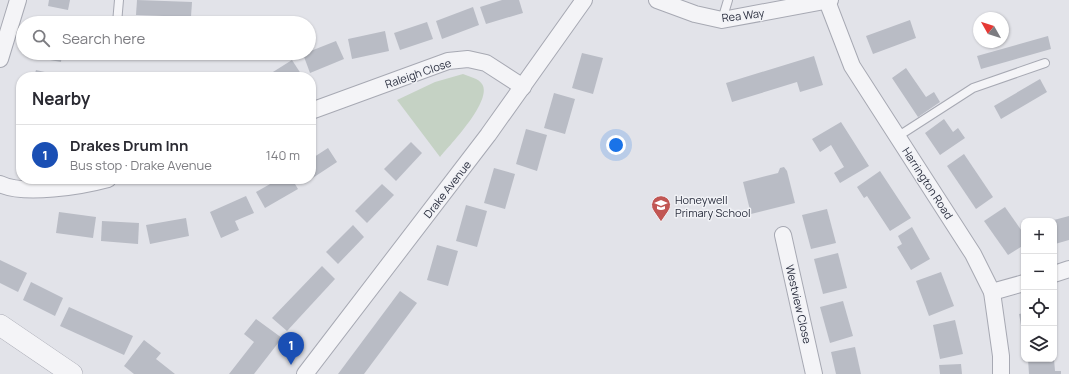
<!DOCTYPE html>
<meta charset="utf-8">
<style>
:root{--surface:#fff;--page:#f2f2f3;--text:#2b2b33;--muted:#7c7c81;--line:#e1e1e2;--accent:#db2777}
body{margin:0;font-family:Manrope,sans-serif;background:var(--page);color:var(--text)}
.controls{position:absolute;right:12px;bottom:12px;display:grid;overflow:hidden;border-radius:8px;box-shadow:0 1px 3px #0004}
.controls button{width:36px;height:36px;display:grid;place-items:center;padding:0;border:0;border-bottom:1px solid var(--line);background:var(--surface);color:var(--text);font:20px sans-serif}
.compass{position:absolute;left:973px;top:12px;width:36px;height:36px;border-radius:50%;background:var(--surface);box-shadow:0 1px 3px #0004;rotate:309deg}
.you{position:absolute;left:616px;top:145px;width:14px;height:14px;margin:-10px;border:3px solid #fff;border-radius:50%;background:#1a73e8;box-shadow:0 0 0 6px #1a73e833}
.badge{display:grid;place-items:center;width:26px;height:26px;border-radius:50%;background:var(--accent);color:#fff;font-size:13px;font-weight:700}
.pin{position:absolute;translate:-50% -33px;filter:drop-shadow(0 1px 2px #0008)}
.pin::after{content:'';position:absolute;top:21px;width:14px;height:12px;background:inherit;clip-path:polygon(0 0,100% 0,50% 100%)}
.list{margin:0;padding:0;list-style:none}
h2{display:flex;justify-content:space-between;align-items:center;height:52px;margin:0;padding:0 16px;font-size:17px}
h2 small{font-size:13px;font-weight:400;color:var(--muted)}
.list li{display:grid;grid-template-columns:26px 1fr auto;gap:12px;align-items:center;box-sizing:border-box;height:60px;padding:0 16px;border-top:1px solid var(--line)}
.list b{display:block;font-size:15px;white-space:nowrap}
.list p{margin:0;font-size:13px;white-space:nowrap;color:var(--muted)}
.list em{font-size:13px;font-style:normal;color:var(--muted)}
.icon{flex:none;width:22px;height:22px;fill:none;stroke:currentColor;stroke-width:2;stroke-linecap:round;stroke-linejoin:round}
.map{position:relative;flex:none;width:1069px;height:374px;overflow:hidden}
.search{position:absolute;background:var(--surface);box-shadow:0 1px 3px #0004;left:16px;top:16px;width:300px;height:44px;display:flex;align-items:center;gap:10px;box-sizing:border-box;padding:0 14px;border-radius:22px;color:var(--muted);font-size:15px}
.panel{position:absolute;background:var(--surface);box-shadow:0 1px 3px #0004;left:16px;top:72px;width:300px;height:112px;border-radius:16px}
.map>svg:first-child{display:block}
.grass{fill:#c5d2c4}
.building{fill:#b9bcc5}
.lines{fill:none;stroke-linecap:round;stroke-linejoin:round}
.service-casing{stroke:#a7a9b3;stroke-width:10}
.minor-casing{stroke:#a7a9b3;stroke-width:18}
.tertiary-casing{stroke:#a7a9b3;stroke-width:22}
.service{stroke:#f4f4f7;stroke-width:8}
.minor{stroke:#f4f4f7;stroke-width:16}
.tertiary{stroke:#f4f4f7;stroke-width:21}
.labels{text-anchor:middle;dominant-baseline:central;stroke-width:3;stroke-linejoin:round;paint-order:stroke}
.street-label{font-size:11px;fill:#2b2f3f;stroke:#f1f2f6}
.poi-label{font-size:11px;fill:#2b2f3f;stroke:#f1f2f6;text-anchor:start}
</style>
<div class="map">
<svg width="1069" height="374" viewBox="0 0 1069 374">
<rect width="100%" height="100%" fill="#e2e3e9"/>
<path class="grass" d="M463,74C470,77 478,78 482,84C493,100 451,144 440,157L397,100L435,82Z"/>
<g class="building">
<path d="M49,0H70L68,10L48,6Z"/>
<path d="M137,0L192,2L191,17L136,15Z"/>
<path d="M502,0H519L523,13L486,24L480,7Z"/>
<path d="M473,7L479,25L442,39L436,21Z"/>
<path d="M910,20L916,38L873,54L866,36Z"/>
<path d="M427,22L433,39L400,50L394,33Z"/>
<path d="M385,31L389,51L352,59L348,39Z"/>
<path d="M1048,36L1051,49L981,69L977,56Z"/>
<path d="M336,41L344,59L310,73L303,54Z"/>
<path d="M39,53H62L61,62L39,58Z"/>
<path d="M582,53L603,58L593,94L572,88Z"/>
<path d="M814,56L823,85L800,92L797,82L732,102L726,83Z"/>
<path d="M292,60L303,77H265Z"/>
<path d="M906,68L926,97L934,92L940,102L918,117L892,78Z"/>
<path d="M36,70L58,75L57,77H34Z"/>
<path d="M1040,79L1047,92L1001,119L994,106Z"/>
<path d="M554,93L575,99L565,134L544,128Z"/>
<path d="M944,119L953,132L958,128L965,138L940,155L925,133Z"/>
<path d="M841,122L869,166L840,183L834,173L844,167L831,145L820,152L812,139Z"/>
<path d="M526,129L547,135L537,171L516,164Z"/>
<path d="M411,142L422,153L396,181L384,169Z"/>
<path d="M328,148L337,162L305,183L302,179H311V159Z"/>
<path d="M964,154L993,197L976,209L947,166Z"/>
<path d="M784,167L787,171L795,203L751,214L743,182L778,173L780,168Z"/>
<path d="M494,168L515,174L505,209L484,203Z"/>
<path d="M880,171L911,218L890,231L867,196L864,198L857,187Z"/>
<path d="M279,179H292L298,189L265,208L256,192Z"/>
<path d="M382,184L394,195L367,223L355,211Z"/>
<path d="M246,196L254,213L235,221L239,230L221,238L210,212Z"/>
<path d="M466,205L487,211L477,247L456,241Z"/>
<path d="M1005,207L1024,234V245L1008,255L984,221Z"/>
<path d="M827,209L836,243L811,249L802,215Z"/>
<path d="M59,212L96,217L93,238L56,233Z"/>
<path d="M1069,216V240L1055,244L1054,220Z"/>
<path d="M186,218L189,236L150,244L146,225Z"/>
<path d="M102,221L139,223L138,244L101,241Z"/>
<path d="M353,225L364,237L338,264L326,252Z"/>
<path d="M912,227L930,259L911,270L897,247L902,244L898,236Z"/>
<path d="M437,245L458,251L448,286L427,280Z"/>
<path d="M838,253L847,288L823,294L814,259Z"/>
<path d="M0,260L27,273L18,292L0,283Z"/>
<path d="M322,266L335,279L287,331L272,318Z"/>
<path d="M941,272L954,306L929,316L916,281Z"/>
<path d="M31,282L63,298L55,316L23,300Z"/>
<path d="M400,291L417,303L364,374H338Z"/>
<path d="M843,301L853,336L830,343L820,307Z"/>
<path d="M69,307L133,336L124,355L60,326Z"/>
<path d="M1024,313V335L1023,336L1019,314Z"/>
<path d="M256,319L282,338L254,374H229L254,342L244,334Z"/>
<path d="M955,320L963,354L940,359L933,325Z"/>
<path d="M144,340L161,353L156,359L175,374H134L124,366Z"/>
<path d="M855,347L861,374H836L831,352Z"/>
<path d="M1028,359H1054L1055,371H1061V374H1029Z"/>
<path d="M961,364L962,374H940L939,365Z"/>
</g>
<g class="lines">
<g class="service-casing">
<g id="service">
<path d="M722,20L728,0"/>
<path d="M117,23L119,0"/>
<path d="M897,137L973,88L1045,63"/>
</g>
</g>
<g class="minor-casing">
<g id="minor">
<path d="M657,0L695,14L722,20L830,0"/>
<path d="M827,1L852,66L973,254L992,292L1001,356V374"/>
<path d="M0,59L18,0"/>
<path d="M311,111L448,61L468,59L486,63L523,87"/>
<path d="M0,184C24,196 82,186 108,179"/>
<path d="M783,235L814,374"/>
<path d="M1054,274L1069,269"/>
<path d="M992,292L1024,283"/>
<path d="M305,374L488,135L584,0"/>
</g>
</g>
<g class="tertiary-casing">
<path id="tertiary" d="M0,325L72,374"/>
</g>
<use href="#service" class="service"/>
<use href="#minor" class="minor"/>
<use href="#tertiary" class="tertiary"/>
</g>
<defs>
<g id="school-pin" transform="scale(1)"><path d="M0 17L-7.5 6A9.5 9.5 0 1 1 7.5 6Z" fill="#c15653" stroke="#f1f2f6"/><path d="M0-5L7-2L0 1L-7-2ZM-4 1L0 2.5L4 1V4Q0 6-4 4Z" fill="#fff"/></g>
</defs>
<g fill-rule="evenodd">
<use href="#school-pin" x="661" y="205"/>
</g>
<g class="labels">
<g class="street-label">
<text transform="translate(743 15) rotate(-7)">Rea Way</text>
<text transform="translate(418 73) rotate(-19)">Raleigh Close</text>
<text transform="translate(928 183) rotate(57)">Harrington Road</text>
<text transform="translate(447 189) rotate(-52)">Drake Avenue</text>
<text transform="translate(799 304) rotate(77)">Westview Close</text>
</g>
<g class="poi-label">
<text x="675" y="199">Honeywell<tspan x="675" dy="13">Primary School</tspan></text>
</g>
</g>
</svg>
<div class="controls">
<button>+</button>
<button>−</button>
<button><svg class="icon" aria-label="locate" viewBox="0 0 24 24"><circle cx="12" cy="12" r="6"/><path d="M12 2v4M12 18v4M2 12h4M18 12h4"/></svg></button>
<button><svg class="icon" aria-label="layers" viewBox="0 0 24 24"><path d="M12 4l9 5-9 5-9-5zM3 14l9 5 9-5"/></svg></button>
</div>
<svg class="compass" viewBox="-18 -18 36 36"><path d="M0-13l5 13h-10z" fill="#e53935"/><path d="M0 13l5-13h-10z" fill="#7c7c81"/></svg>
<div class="you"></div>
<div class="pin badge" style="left:291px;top:365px;background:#1a4fb4">1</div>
<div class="search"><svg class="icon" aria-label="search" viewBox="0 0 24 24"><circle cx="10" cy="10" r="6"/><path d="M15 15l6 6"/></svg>Search here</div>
<section class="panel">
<h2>Nearby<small></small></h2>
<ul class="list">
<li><span class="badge" style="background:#1a4fb4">1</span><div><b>Drakes Drum Inn</b><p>Bus stop · Drake Avenue</p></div><em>140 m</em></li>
</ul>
</section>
</div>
